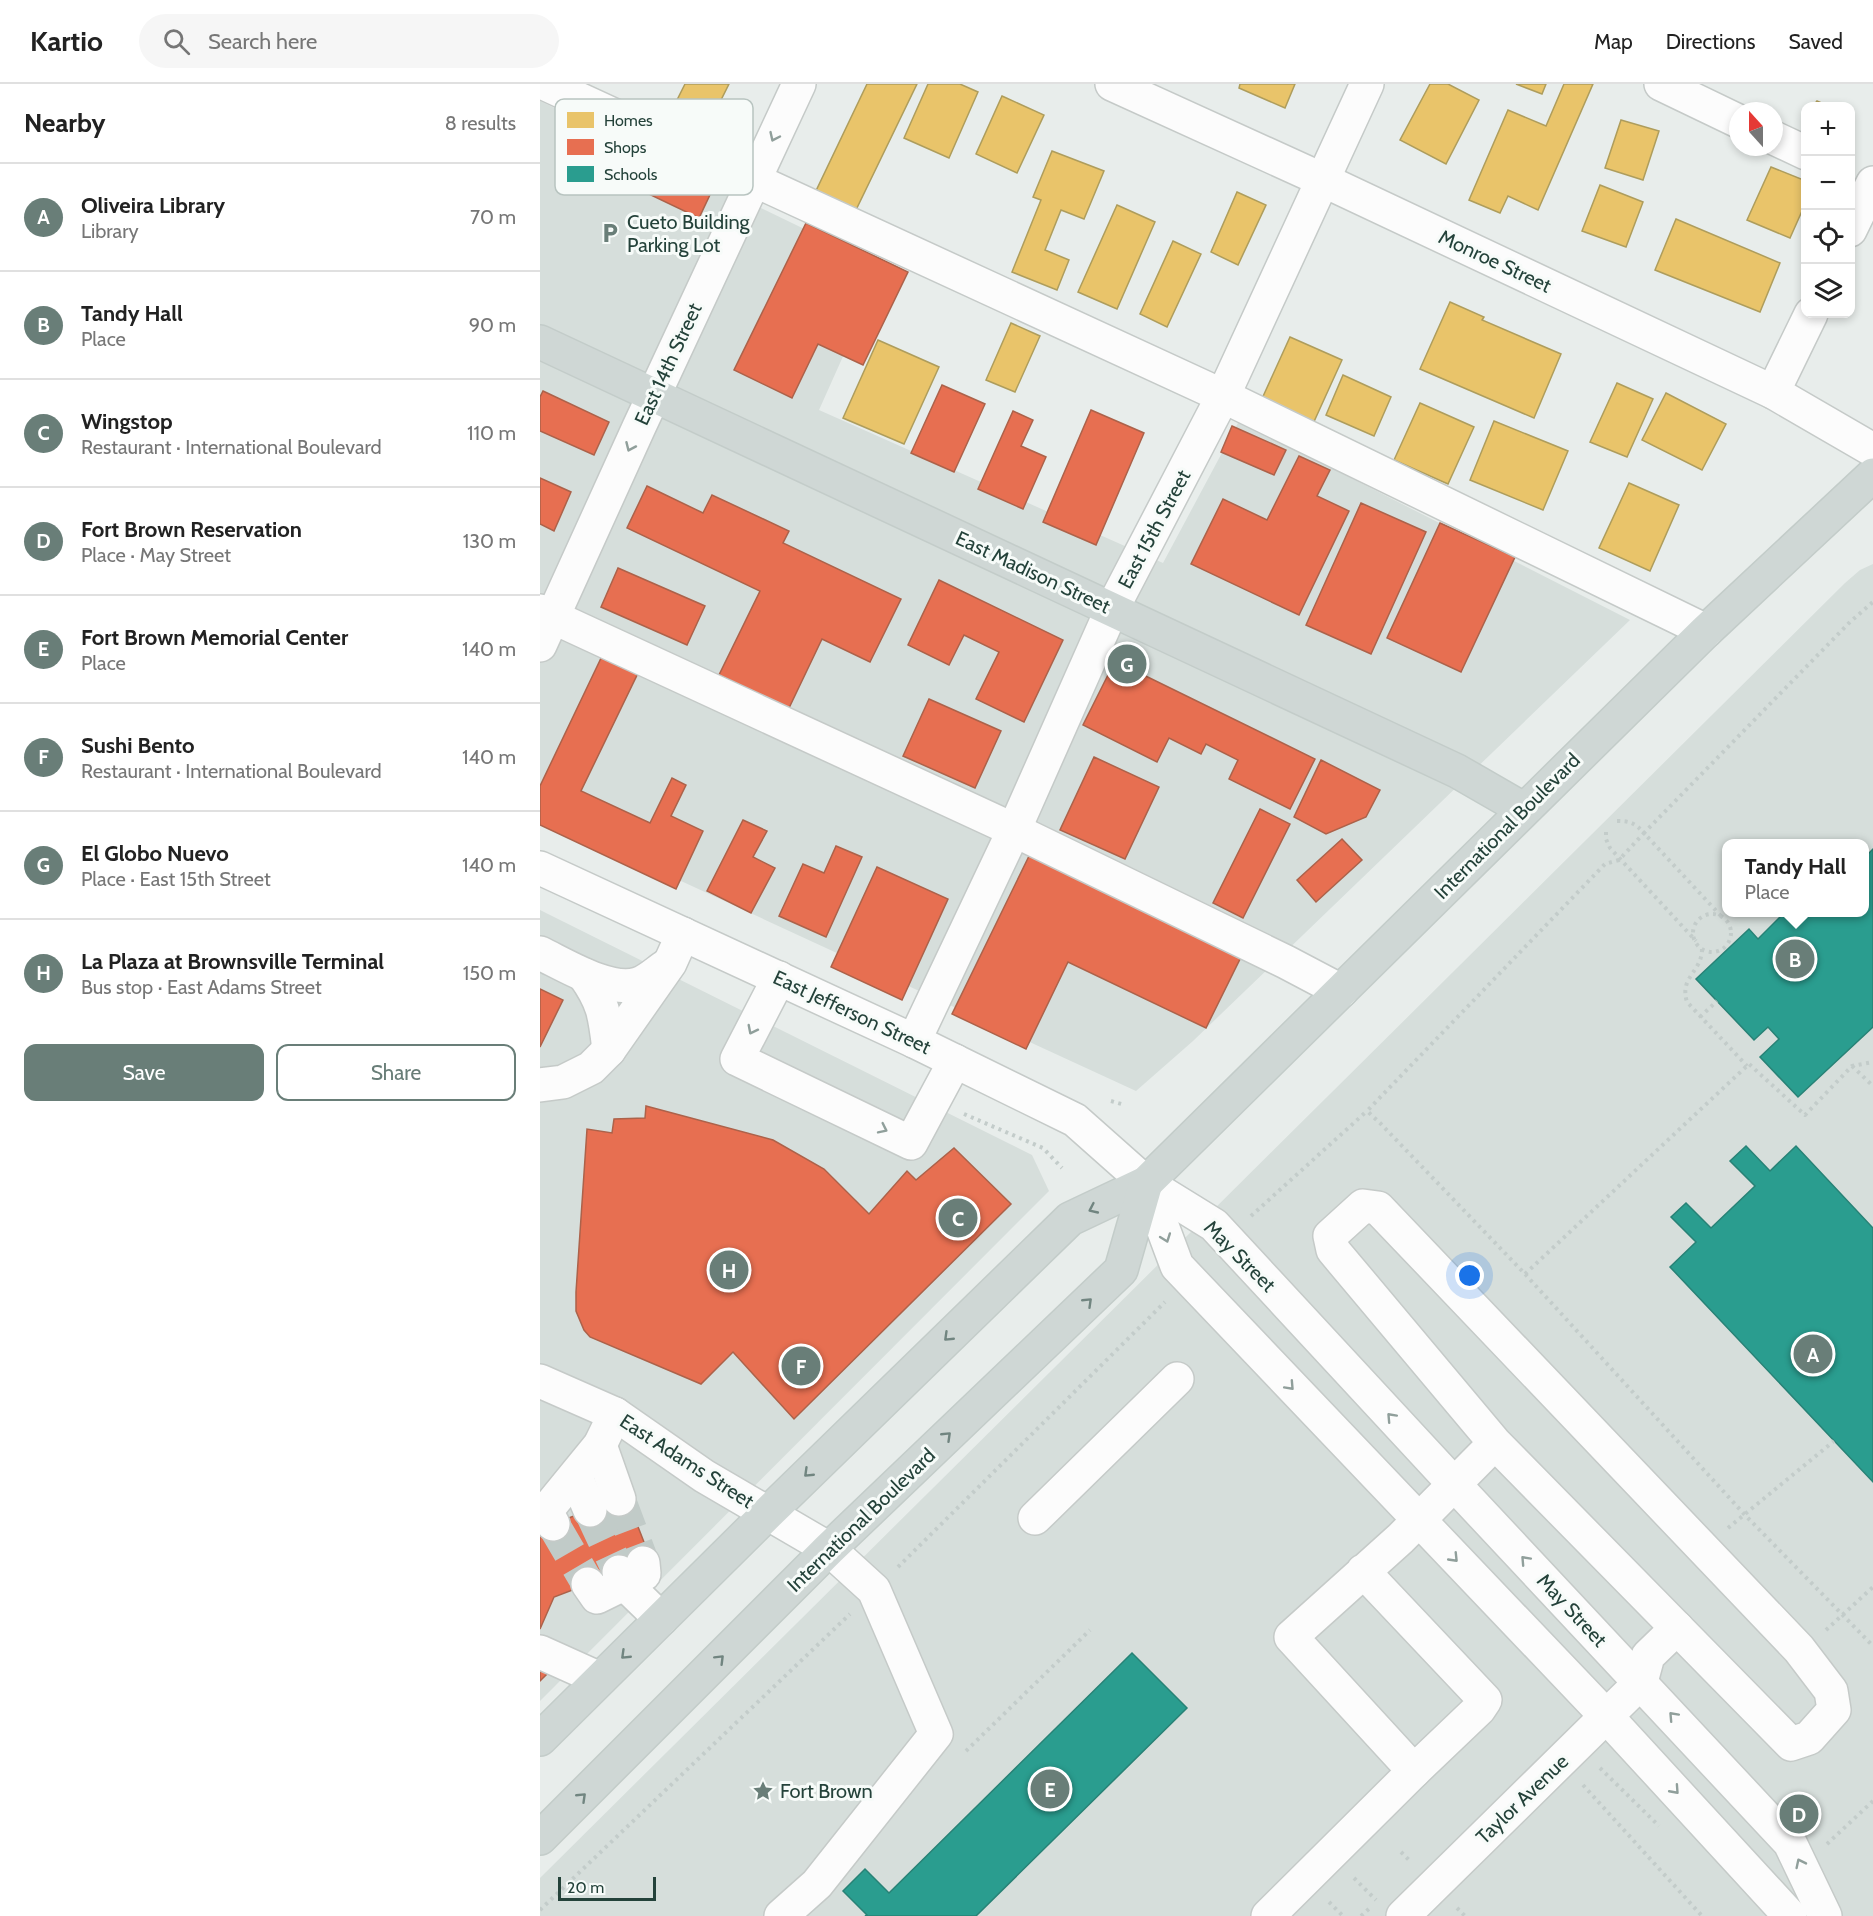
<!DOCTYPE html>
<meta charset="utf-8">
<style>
:root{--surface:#fff;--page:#f6f6f6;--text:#222;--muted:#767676;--line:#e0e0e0;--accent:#697e78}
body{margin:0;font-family:Cabin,sans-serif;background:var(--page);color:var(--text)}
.controls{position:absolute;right:18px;top:18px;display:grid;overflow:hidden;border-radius:12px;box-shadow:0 3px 9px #0003}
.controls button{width:54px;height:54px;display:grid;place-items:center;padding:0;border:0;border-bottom:2px solid var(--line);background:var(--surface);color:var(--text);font:30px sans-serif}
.compass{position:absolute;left:1189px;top:18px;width:54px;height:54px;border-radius:50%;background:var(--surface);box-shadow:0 3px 9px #0003;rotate:339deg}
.scale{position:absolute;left:18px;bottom:15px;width:98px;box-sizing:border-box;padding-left:6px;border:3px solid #24423a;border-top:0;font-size:16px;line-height:21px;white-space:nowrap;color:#24423a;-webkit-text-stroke:4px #f7fbf9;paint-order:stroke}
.you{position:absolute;left:930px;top:1192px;width:21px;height:21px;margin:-15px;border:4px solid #fff;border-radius:50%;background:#1a73e8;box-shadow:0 0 0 9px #1a73e833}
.badge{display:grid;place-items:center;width:39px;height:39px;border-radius:50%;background:var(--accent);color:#fff;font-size:20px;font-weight:700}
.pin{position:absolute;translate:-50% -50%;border:3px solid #fff;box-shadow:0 2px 6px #0006}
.popup{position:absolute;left:1182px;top:755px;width:147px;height:78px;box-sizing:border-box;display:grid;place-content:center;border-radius:12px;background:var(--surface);filter:drop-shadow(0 2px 4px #0005);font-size:20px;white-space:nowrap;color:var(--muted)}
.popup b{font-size:22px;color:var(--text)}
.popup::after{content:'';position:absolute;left:50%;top:100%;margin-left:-12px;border:12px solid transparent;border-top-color:var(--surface)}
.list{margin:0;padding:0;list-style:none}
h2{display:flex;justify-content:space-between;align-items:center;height:78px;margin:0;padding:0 24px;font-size:26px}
h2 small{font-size:20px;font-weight:400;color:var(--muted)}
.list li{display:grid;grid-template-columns:39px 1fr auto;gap:18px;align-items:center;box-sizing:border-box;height:108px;padding:0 24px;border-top:2px solid var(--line)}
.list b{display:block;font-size:22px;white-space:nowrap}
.list p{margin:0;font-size:20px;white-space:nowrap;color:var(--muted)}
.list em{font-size:20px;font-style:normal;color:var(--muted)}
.actions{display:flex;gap:12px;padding:18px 24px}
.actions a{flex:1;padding:14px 0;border:2px solid var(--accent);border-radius:12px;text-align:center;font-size:21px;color:var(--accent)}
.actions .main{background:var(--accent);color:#fff}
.icon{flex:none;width:33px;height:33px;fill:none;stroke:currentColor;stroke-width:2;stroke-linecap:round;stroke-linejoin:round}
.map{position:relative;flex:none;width:1333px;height:1832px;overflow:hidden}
header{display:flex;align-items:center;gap:36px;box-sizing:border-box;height:84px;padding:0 30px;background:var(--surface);border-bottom:2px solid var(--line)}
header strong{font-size:28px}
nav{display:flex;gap:33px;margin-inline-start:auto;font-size:21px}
.search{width:420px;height:54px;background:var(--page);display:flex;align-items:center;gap:15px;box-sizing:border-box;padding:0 21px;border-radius:33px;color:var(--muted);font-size:22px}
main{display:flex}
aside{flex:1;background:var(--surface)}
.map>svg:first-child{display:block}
.built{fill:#d6dedb;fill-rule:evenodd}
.homes{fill:#e9c46a;stroke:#ae9d5c;stroke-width:1.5}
.shops{fill:#e76f51;stroke:#ac624a;stroke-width:1.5}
.schools{fill:#2a9d8f;stroke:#288276;stroke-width:1.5}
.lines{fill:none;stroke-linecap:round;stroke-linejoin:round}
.minor-tunnel{stroke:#c1cbc8;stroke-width:33;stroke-dasharray:33 16;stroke-linecap:butt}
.minor-casing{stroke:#c5cac8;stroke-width:36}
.major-casing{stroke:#c3ccc9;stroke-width:36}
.path{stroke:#c3ccca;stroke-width:4;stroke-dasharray:3 4.5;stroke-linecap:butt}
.minor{stroke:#fcfcfc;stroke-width:33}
.major{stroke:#cfd7d5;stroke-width:33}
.oneway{stroke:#909f9b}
.oneway2{stroke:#718580}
.labels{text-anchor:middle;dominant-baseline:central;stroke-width:6;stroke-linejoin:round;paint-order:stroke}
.poi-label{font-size:20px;fill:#24423a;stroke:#f7fbf9;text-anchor:start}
.street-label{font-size:20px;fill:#24423a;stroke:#f7fbf9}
.key{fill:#f7fbf9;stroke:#b8c4c0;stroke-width:1.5}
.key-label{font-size:16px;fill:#24423a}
</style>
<header>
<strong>Kartio</strong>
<div class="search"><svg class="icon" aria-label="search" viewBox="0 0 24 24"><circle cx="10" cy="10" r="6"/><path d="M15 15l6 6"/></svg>Search here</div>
<nav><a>Map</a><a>Directions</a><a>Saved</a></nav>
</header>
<main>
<aside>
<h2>Nearby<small>8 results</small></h2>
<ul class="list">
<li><span class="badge">A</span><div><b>Oliveira Library</b><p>Library</p></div><em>70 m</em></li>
<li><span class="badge">B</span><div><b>Tandy Hall</b><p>Place</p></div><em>90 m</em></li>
<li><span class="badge">C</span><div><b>Wingstop</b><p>Restaurant · International Boulevard</p></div><em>110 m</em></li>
<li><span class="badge">D</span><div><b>Fort Brown Reservation</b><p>Place · May Street</p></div><em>130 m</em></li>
<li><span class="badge">E</span><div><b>Fort Brown Memorial Center</b><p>Place</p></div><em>140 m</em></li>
<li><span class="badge">F</span><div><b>Sushi Bento</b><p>Restaurant · International Boulevard</p></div><em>140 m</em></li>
<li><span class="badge">G</span><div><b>El Globo Nuevo</b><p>Place · East 15th Street</p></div><em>140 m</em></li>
<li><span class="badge">H</span><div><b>La Plaza at Brownsville Terminal</b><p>Bus stop · East Adams Street</p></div><em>150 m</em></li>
</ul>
<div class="actions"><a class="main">Save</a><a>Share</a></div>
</aside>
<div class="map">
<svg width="1333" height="1832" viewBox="0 0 1333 1832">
<rect width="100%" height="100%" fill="#e8edeb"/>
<g class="built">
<path d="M0,17L343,183L279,326L623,479L699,337L1090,536L653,957L596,1007L0,732Z"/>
<path d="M1333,480V1832H0V1794L1305,499L1320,486ZM1186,760H1324V828H1186Z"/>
<path d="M0,826L492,1071L509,1107L0,1617Z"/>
</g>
<g class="homes">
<path d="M145,0H189L162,54L127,36Z"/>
<path d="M327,0H377L314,130L274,111Z"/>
<path d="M388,0H420L438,8L409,74L364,54Z"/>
<path d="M700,0H755L745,24L699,4Z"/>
<path d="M890,0H908L939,16L906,80L860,56Z"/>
<path d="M976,0H1006L1002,10Z"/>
<path d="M1024,0H1053L998,126L968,112L960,129L929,116L968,26L1006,42Z"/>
<path d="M462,12L504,31L477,89L436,70Z"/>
<path d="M1277,17L1288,22H1273Z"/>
<path d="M1081,36L1119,47L1103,96L1065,84Z"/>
<path d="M512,67L564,87L544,135L521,126L505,166L529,176L517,206L472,188L501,116L493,113Z"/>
<path d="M1231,83L1266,97V118L1250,154L1207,136Z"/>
<path d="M1060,101L1103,118L1086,163L1042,147Z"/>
<path d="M697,108L726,121L698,181L671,168Z"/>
<path d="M577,121L615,138L577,225L538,208Z"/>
<path d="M1136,135L1240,179L1220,228L1115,186Z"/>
<path d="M633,157L661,170L627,243L600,230Z"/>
<path d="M910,218L944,233L942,236L1021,270L994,334L880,285Z"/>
<path d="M471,239L500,252L475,308L446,296Z"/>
<path d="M750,253L802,276L772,342L720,319Z"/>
<path d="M338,256L399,283L364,360L303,334Z"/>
<path d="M803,291L851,313L834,352L786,331Z"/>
<path d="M1077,299L1113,315L1087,373L1050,358Z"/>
<path d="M1126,309L1186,340L1162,386L1102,356Z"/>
<path d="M880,319L934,343L908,400L854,376Z"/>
<path d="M954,337L1028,367L1003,426L930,396Z"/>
<path d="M1089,399L1139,421L1110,487L1059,464Z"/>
</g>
<g class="shops">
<path d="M112,65L177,96L159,134L94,103Z"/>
<path d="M266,139L368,188L323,281L278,260L252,314L194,286Z"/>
<path d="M402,301L445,320L414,388L371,369Z"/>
<path d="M3,307L69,338L54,371L0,347V313Z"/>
<path d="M551,326L604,349L556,461L503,438Z"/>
<path d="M473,327L493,336L481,362L506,373L483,425L438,405Z"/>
<path d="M692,342L746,366L734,391L681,368Z"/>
<path d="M759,372L790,386L777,412L809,427L759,531L651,480L683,415L727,436Z"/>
<path d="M0,394L31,408L14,447L0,440Z"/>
<path d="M107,402L163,429L172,411L249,447L243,459L361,515L330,578L282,555L249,624L179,591L220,507L87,444Z"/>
<path d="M821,419L886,448L831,570L766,541Z"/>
<path d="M900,439L975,473L921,588L847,554Z"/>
<path d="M78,484L165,522L147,561L61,523Z"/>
<path d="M399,496L523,556L484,638L436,615L459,568L424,551L409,581L368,561Z"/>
<path d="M63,570L99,587L41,707L110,739L132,694L146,701L131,732L163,747L136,805L0,741V702Z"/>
<path d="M575,577L775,675L750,725L689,695L698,676L666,660L661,670L629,654L617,678L543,641Z"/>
<path d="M389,615L461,647L435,704L363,672Z"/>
<path d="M554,673L619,703L585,775L520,746Z"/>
<path d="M781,676L840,706L826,733L786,750L754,733Z"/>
<path d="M720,725L750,740L703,834L673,819Z"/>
<path d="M203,736L227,747L213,773L235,784L211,829L167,807Z"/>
<path d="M802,755L822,776L776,818L757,796Z"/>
<path d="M296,762L322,773L286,853L239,832L263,780L284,789Z"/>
<path d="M491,768L703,869L666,944L528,878L486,965L412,930Z"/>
<path d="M337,783L408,815L362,916L291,883Z"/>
<path d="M0,905L23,916L0,963Z"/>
<path d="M106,1022L233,1056L284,1085L329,1130L367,1087L376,1096L414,1064L471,1120L254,1335L193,1268L161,1300L50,1253L44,1246L36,1227V1208L47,1045L72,1049L74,1035L105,1034Z"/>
<path d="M86,1412L111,1476L14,1513L0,1545V1445Z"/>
<path d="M0,1586L8,1589L0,1597Z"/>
</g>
<g class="schools">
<path d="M1333,765V943L1258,1013L1220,973L1239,955L1228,943L1214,956L1156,895L1209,845L1218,855L1244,829L1254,839L1266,828H1324V774Z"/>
<path d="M1206,1062L1230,1087L1256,1062L1333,1144V1398L1130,1183L1156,1158L1131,1133L1146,1119L1171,1144L1215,1102L1190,1077Z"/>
<path d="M592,1569L647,1624L436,1832H325L327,1831L303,1807L325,1785L349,1809Z"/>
</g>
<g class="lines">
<g class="minor-tunnel">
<path d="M79,1415L103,1479"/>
<path d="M50,1426L79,1488"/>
<path d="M13,1440L48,1500"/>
</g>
<g class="minor-casing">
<g id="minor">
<path d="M6,0L683,312L1166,547"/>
<path d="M572,0L783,96L1233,308L1333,366"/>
<path d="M1121,0L1198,37"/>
<path d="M1234,54L1266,69"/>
<path d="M1310,146L1333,99"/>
<path d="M1233,308L1271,230"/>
<path d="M0,527L474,746L746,878L801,907"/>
<path d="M0,561L99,343L259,0"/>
<path d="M0,784L374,957L535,1036L606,1099L674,1141L914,1400L1250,1759L1285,1832"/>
<path d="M0,869C25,881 70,909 98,900C108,897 118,887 126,882"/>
<path d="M44,891C64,919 65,932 69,966"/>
<path d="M239,894L197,975L371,1059L415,977"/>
<path d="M374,957L474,746L572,525L683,312L827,0"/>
<path d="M0,1001L23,998L51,984L69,966L130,879L143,850"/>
<path d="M606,1099L637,1182L1067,1633L1250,1832"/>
<path d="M0,1297L75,1330L164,1392L289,1465L334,1506L396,1650L277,1800L241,1832"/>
<path d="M60,1361L79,1415"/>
<path d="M36,1393L50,1426"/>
<path d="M495,1434L637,1295"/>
<path d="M13,1440L6,1427L60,1361L75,1330"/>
<path d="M823,1487L945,1616L939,1625L874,1687L751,1553L861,1454L955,1359L1251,1660L1269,1654L1294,1626L1291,1607L1259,1565L838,1124L823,1122L790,1152L793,1166L955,1359"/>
<path d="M79,1488L85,1500L121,1535"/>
<path d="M48,1500L57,1513L104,1490L103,1479"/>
<path d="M0,1568L60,1595"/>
<path d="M728,1832L874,1687"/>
<path d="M863,1832L1101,1598L1108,1572L1137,1544"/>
</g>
</g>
<g class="major-casing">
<g id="major">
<path d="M0,258L917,687L983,725"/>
<path d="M0,1655L228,1429L530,1135L606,1099L1166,547L1333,391"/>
<path d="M0,1754L289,1465L581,1186L606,1099"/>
</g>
</g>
<g class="path">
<path d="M1077,737C1090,737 1095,739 1104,749L1079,776L1065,780L827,1027L840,1039L985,1190L1205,1431L1333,1562"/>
<path d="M1066,748V755L1070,764L1156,857"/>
<circle cx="1172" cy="849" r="19"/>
<path d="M1181,832L1104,749L1310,538L1333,518"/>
<path d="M1162,865C1162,888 1139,893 1147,918L1207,982"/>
<path d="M1160,933L1177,917"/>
<path d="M1312,982L1333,1002"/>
<path d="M571,1017L585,1021"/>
<path d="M424,1030L503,1064L522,1084"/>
<path d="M711,1132L827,1027"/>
<path d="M985,1190L1209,980L1265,1031L1312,982L1333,978"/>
<path d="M1188,1444L1294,1357"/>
<path d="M358,1483L625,1218"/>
<path d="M1286,1546L1333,1503"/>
<path d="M426,1667L550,1546"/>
<path d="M1060,1684L1119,1742"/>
<path d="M1043,1701L1162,1832"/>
<path d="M1287,1760L1333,1717"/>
<path d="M861,1768L871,1778"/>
<path d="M814,1794L836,1816"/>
<path d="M789,1818L803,1832"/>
<path d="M917,1824L925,1832"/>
<path d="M0,1826L310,1530"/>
<path d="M821,1832L831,1823"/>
</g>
<use href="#minor" class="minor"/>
<use href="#major" class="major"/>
</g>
<defs><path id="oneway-chevron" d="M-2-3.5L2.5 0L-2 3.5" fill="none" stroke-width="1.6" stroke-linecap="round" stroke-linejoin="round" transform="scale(1.5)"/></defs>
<g class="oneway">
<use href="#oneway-chevron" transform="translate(234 53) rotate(115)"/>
<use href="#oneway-chevron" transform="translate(90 363) rotate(114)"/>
<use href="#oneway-chevron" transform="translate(212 946) rotate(117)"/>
<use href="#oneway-chevron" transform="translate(343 1045) rotate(26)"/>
<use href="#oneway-chevron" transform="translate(626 1154) rotate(70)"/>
<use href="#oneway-chevron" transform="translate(750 1302) rotate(47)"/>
<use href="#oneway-chevron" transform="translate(851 1333) rotate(-133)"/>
<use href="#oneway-chevron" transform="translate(914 1474) rotate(46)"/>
<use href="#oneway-chevron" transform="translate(985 1476) rotate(-133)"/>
<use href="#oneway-chevron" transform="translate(1133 1632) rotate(-133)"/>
<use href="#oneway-chevron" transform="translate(1135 1706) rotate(48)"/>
<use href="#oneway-chevron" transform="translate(1260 1779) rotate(-116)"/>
</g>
<g class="oneway2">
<use href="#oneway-chevron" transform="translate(553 1125) rotate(155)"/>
<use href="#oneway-chevron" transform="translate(548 1218) rotate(-44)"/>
<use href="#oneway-chevron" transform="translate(408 1253) rotate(136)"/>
<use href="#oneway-chevron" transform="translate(407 1352) rotate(-44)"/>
<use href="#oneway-chevron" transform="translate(268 1389) rotate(136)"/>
<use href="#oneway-chevron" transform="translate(85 1571) rotate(136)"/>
<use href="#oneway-chevron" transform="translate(180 1575) rotate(-45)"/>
<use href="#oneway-chevron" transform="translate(42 1713) rotate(-44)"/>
</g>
<defs>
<g id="parking-bare" transform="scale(1.62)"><path d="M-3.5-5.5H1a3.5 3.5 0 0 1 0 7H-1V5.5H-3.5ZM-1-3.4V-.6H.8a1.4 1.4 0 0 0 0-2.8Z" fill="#697e78" stroke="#f7fbf9" stroke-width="2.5" paint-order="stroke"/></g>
<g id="sight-bare" transform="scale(1.62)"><path d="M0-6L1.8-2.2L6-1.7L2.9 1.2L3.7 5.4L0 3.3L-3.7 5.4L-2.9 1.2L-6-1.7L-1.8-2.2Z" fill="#697e78" stroke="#f7fbf9" stroke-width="2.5" paint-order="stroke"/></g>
</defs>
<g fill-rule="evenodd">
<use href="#parking-bare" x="70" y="149"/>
<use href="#sight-bare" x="223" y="1707"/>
</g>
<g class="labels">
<g class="poi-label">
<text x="87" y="138">Cueto Building<tspan x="87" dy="23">Parking Lot</tspan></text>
<text x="240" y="1707">Fort Brown</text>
</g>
<g class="street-label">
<text transform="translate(955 177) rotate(25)">Monroe Street</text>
<text transform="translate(128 280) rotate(-65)">East 14th Street</text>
<text transform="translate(614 445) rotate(-62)">East 15th Street</text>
<text transform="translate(493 488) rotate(25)">East Madison Street</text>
<text transform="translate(967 742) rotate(-45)">International Boulevard</text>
<text transform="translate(312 928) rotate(25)">East Jefferson Street</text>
<text transform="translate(700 1172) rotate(45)">May Street</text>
<text transform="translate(147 1377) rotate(33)">East Adams Street</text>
<text transform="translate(321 1436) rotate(-44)">International Boulevard</text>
<text transform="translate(1032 1526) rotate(47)">May Street</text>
<text transform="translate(982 1715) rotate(-44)">Taylor Avenue</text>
</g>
</g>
<rect x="15" y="15" width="198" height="96" rx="9" class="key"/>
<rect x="27" y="28" width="27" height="16" fill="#e9c46a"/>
<rect x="27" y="55" width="27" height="16" fill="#e76f51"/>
<rect x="27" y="82" width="27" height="16" fill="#2a9d8f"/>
<g class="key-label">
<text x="64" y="42">Homes</text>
<text x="64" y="69">Shops</text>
<text x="64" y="96">Schools</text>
</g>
</svg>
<div class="controls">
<button>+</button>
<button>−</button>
<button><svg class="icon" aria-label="locate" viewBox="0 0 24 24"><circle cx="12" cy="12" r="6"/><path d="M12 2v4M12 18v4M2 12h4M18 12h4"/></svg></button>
<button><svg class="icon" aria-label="layers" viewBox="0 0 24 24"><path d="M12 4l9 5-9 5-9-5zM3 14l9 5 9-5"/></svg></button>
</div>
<svg class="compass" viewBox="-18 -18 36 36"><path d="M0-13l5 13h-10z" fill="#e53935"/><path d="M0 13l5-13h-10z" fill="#767676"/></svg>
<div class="scale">20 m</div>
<div class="you"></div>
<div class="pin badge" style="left:1273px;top:1270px">A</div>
<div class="pin badge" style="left:1255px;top:875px">B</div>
<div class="popup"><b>Tandy Hall</b>Place</div>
<div class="pin badge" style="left:418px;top:1134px">C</div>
<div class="pin badge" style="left:1259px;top:1730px">D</div>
<div class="pin badge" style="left:510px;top:1705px">E</div>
<div class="pin badge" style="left:261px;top:1282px">F</div>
<div class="pin badge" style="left:587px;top:580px">G</div>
<div class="pin badge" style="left:189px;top:1186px">H</div>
</div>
</main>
